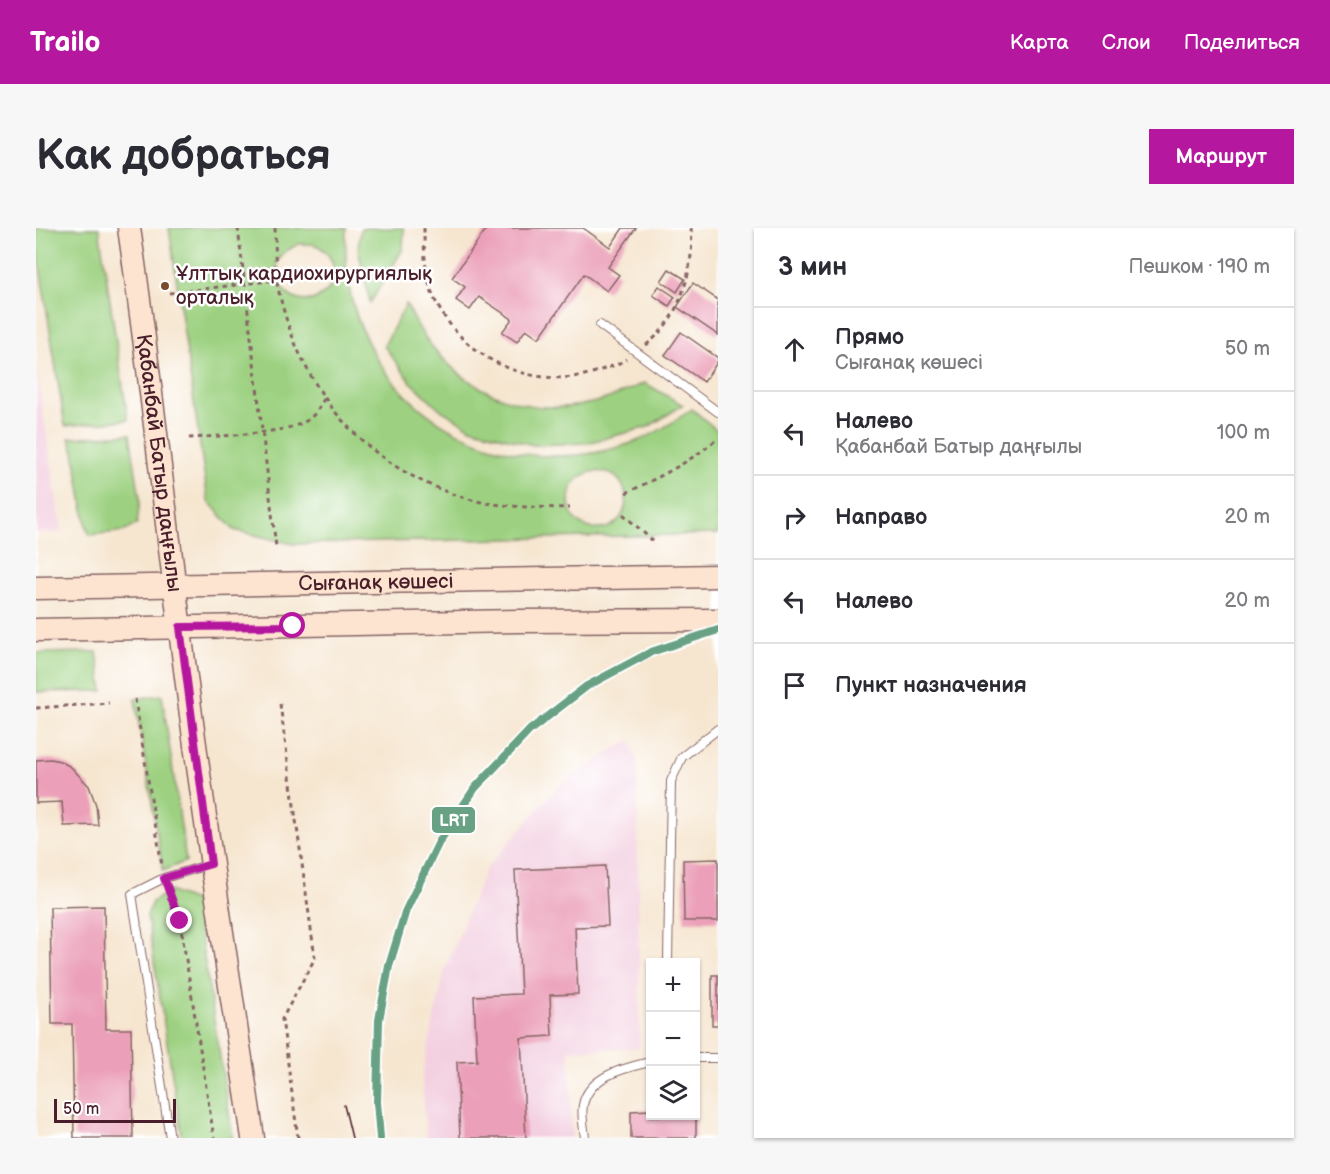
<!DOCTYPE html>
<html lang="ru">
<meta charset="utf-8">
<style>
:root{--surface:#fff;--page:#f7f7f7;--text:#2b2b33;--muted:#7c7c81;--line:#e1e1e2;--accent:#b5179e}
body{margin:0;font-family:"Balsamiq Sans",sans-serif;background:var(--page);color:var(--text)}
.controls{position:absolute;right:18px;bottom:18px;display:grid;overflow:hidden;border-radius:0px;box-shadow:0 2px 4px #0004}
.controls button{width:54px;height:54px;display:grid;place-items:center;padding:0;border:0;border-bottom:2px solid var(--line);background:var(--surface);color:var(--text);font:30px sans-serif}
.scale{position:absolute;left:18px;bottom:15px;width:122px;box-sizing:border-box;padding-left:6px;border:3px solid #4a1f2b;border-top:0;font-size:16px;line-height:21px;white-space:nowrap;color:#4a1f2b;-webkit-text-stroke:4px #fff;paint-order:stroke}
.stop{position:absolute;width:18px;height:18px;margin:-14px;border:4px solid #b5179e;border-radius:50%;background:#fff}
.stop.end{background:#b5179e;border-color:#fff;box-shadow:0 2px 6px #0008}
.list{margin:0;padding:0;list-style:none}
h2{display:flex;justify-content:space-between;align-items:center;height:78px;margin:0;padding:0 24px;font-size:26px}
h2 small{font-size:20px;font-weight:400;color:var(--muted)}
.list li{display:grid;grid-template-columns:39px 1fr auto;gap:18px;align-items:center;box-sizing:border-box;height:84px;padding:0 24px;border-top:2px solid var(--line)}
.list b{display:block;font-size:22px;white-space:nowrap}
.list p{margin:0;font-size:20px;white-space:nowrap;color:var(--muted)}
.list em{font-size:20px;font-style:normal;color:var(--muted)}
.icon{flex:none;width:33px;height:33px;fill:none;stroke:currentColor;stroke-width:2;stroke-linecap:round;stroke-linejoin:round}
.map{position:relative;flex:none;width:682px;height:910px;overflow:hidden;border-radius:0px}
header{display:flex;align-items:center;gap:36px;box-sizing:border-box;height:84px;padding:0 30px;background:var(--accent);color:#fff}
header strong{font-size:28px}
nav{display:flex;gap:33px;margin-inline-start:auto;font-size:21px}
.intro{display:flex;align-items:center;justify-content:space-between;box-sizing:border-box;height:144px;padding:0 36px}
h1{margin:0;font-size:42px}
.button{padding:15px 27px;border-radius:0px;background:var(--accent);color:#fff;font-size:21px;font-weight:700}
main{display:flex;gap:36px;padding:0 36px}
aside{flex:1;background:var(--surface);border-radius:0px;box-shadow:0 2px 4px #0004}
.map>svg:first-child{display:block}
.built{fill:#f3cfe0}
.green{fill:#9dd181;stroke:#747856;stroke-width:1.5;fill-rule:evenodd}
.building{fill:#eb9fb8}
.lines{fill:none;stroke-linecap:round;stroke-linejoin:round}
.service-casing{stroke:#866565;stroke-width:10}
.secondary-casing{stroke:#866565;stroke-width:25}
.path{stroke:#866565;stroke-width:3;stroke-dasharray:4.5 4.5;stroke-linecap:butt}
.service{stroke:#fff;stroke-width:8}
.secondary{stroke:#fde4d1;stroke-width:22}
.tram{stroke:#4a1f2b;stroke-width:1.5}
.rail-1-casing{stroke:#fff;stroke-width:12}
.rail-1{stroke:#69a184;stroke-width:8}
.route{stroke:#b5179e;stroke-width:8}
.bus-dot{fill:#7a4b2a;stroke:#fff;stroke-width:2}
.labels{text-anchor:middle;dominant-baseline:central;stroke-width:5;stroke-linejoin:round;paint-order:stroke}
.bus-label{font-size:20px;fill:#4a1f2b;stroke:#fff;text-anchor:start}
.street-label{font-size:21px;fill:#4a1f2b;stroke:#fff}
.line-badge{stroke:#fff;stroke-width:2}
.badge-label{font-size:16px;text-anchor:middle;font-weight:bold;fill:#fff}
</style>
<header>
<strong>Trailo</strong>
<nav><a>Карта</a><a>Слои</a><a>Поделиться</a></nav>
</header>
<div class="intro"><h1>Как добраться</h1><a class="button">Маршрут</a></div>
<main>
<div class="map">
<svg width="682" height="910" viewBox="0 0 682 910">
<rect width="100%" height="100%" fill="#fff"/>
<filter id="ink" filterUnits="userSpaceOnUse"><feTurbulence type="fractalNoise" baseFrequency=".0167" numOctaves="2"/><feDisplacementMap in="SourceGraphic" scale="12" xChannelSelector="R" yChannelSelector="G"/><feConvolveMatrix kernelMatrix="1 2 1 2 8 2 1 2 1" color-interpolation-filters="sRGB"/></filter>
<filter id="wash" filterUnits="userSpaceOnUse"><feTurbulence type="fractalNoise" baseFrequency=".008" numOctaves="4" result="noise"/><feDisplacementMap in="SourceGraphic" scale="24" xChannelSelector="R" yChannelSelector="G"/><feGaussianBlur stdDeviation="1.35" result="paint"/><feColorMatrix in="noise" values="0 0 0 0 0 0 0 0 0 0 0 0 0 0 0 0 0 1.4 0 .05"/><feComposite in="paint" operator="in"/></filter>
<g filter="url(#wash)">
<rect width="100%" height="100%" fill="#f6e6d0"/>
<g class="built">
<path d="M0,139L26,304L0,305Z"/>
<path d="M594,511L601,533L604,820L533,822L536,910H390L386,847L409,741L449,642L521,559Z"/>
</g>
<g class="green">
<path d="M0,0H63L92,192L29,198L0,14Z"/>
<path d="M133,0H310C309,23 309,46 315,68C346,197 480,259 601,213C620,206 639,193 656,181L682,203V306L257,316L198,302L172,273ZM262,16C266,16 272,16 276,16C291,19 302,38 297,52C295,60 289,66 283,69C255,85 224,45 250,23C253,21 258,19 262,16ZM554,244C559,244 564,243 568,244C600,250 596,300 563,301C555,301 547,299 541,293C530,282 531,261 542,251C545,248 551,246 554,244Z"/>
<path d="M325,0H368L367,21L334,75L322,20Z"/>
<path d="M370,76C376,86 381,98 388,108C431,168 499,194 570,171C583,167 596,160 609,155L647,177L612,199L551,215L497,217L435,200L405,182L374,153L348,118Z"/>
<path d="M94,206L104,271L101,296L89,303L54,307L51,301L38,223L33,210Z"/>
<path d="M61,424L67,463L0,464V425Z"/>
<path d="M126,467L150,633L127,643L99,471Z"/>
<path d="M133,663L159,673L197,910H146L111,688L116,674Z"/>
</g>
<g id="blocks">
<g class="building">
<path d="M451,0H547L574,19L587,0H600L572,39L583,47L571,63L548,46L503,110L490,101L481,114L466,104L476,91L443,69L434,82L420,72L429,59L416,50Z"/>
<path d="M633,41L649,51L641,64L625,53Z"/>
<path d="M657,55L682,72V107L641,79Z"/>
<path d="M623,58L639,69L633,78L617,67Z"/>
<path d="M645,104L682,130V133L668,154L629,127Z"/>
<path d="M15,531L24,533L35,539L53,558L60,577L62,597L28,598L26,574L0,575V532Z"/>
<path d="M682,631V693H648L647,632Z"/>
<path d="M569,638L572,698L539,699L542,766L514,767L516,808L485,810L490,910H424L421,834L441,833L438,768L485,766L479,642Z"/>
<path d="M68,678L70,801H95L97,910H38L36,796H16L14,679Z"/>
<rect x="676" y="747" width="6" height="50"/>
<path d="M614,882V888H660V910H595V883Z"/>
</g>
</g>
</g>
<g filter="url(#ink)">
<use href="#blocks" fill-opacity="0" stroke="#866565" stroke-width="1.5"/>
<g class="lines">
<g class="service-casing">
<g id="service">
<path d="M564,97L682,184"/>
<path d="M632,734L635,553L646,529L682,501"/>
<path d="M660,830H682"/>
<path d="M134,910L96,666L128,650L175,636"/>
<path d="M549,910C548,900 545,887 547,877C553,847 590,840 614,834"/>
</g>
</g>
<g class="secondary-casing">
<g id="secondary">
<path id="s1" d="M93,0C116,157 132,314 153,472C172,618 195,764 217,910"/>
<path id="s2" d="M0,360L682,348"/>
<path d="M0,402L484,393L682,392"/>
</g>
</g>
<g class="path">
<path d="M202,0L240,319"/>
<path d="M239,0C240,18 238,37 241,55C262,159 326,239 429,270C463,280 499,279 534,280"/>
<path d="M388,0C388,28 389,55 403,80C434,135 504,165 565,142C573,139 582,137 590,131"/>
<path d="M133,65L241,52"/>
<path d="M610,117C644,92 659,40 655,0"/>
<path d="M153,210C179,208 251,206 270,193C279,188 283,179 288,171"/>
<path d="M590,265C623,249 655,234 682,210"/>
<path d="M587,286L618,314"/>
<path d="M99,471L126,638"/>
<path d="M244,476L279,730L246,791L262,910"/>
<path d="M0,480L73,475"/>
<path d="M133,661L144,693L178,910"/>
</g>
<use href="#service" class="service"/>
<use href="#secondary" class="secondary"/>
<path class="tram" d="M308,877L316,910"/>
<g class="rail-1-casing">
<path id="rail-1" d="M344,910L341,874L343,792L353,738L370,682L403,614L439,560L494,502L551,458L615,424L682,402"/>
</g>
<use href="#rail-1" class="rail-1"/>
</g>
</g>
<g class="lines" filter="url(#ink)">
<path class="route" d="M144,693L128,650L175,636L144,399L257,398"/>
</g>
<circle class="bus-dot" cx="129" cy="58" r="5"/>
<g class="labels">
<g class="bus-label">
<text x="140" y="46">Ұлттық кардиохирургиялық<tspan x="140" dy="24">орталық</tspan></text>
</g>
<g class="street-label">
<text stroke="none"><textPath href="#s1" startOffset="237">Қабанбай Батыр даңғылы</textPath></text>
<text stroke="none"><textPath href="#s2" startOffset="340">Сығанақ көшесі</textPath></text>
</g>
</g>
<rect class="line-badge" x="395" y="578" width="45" height="28" rx="6" fill="#69a184"/>
<g class="badge-label">
<text x="418" y="598">LRT</text>
</g>
</svg>
<div class="controls">
<button>+</button>
<button>−</button>
<button><svg class="icon" aria-label="layers" viewBox="0 0 24 24"><path d="M12 4l9 5-9 5-9-5zM3 14l9 5 9-5"/></svg></button>
</div>
<div class="scale">50 m</div>
<div class="stop" style="left:257px;top:398px"></div>
<div class="stop end" style="left:144px;top:693px"></div>
</div>
<aside>
<h2>3 мин<small>Пешком · 190 m</small></h2>
<ul class="list">
<li><svg class="icon" aria-label="ahead" viewBox="0 0 24 24"><path d="M12 20V5M6 11l6-6 6 6"/></svg><div><b>Прямо</b><p>Сығанақ көшесі</p></div><em>50 m</em></li>
<li><svg class="icon" aria-label="left" viewBox="0 0 24 24"><path d="M17 20v-9H6M10 6l-5 5 5 5"/></svg><div><b>Налево</b><p>Қабанбай Батыр даңғылы</p></div><em>100 m</em></li>
<li><svg class="icon" aria-label="right" viewBox="0 0 24 24"><path d="M7 20v-9h11M14 6l5 5-5 5"/></svg><div><b>Направо</b></div><em>20 m</em></li>
<li><svg class="icon" aria-label="left" viewBox="0 0 24 24"><path d="M17 20v-9H6M10 6l-5 5 5 5"/></svg><div><b>Налево</b></div><em>20 m</em></li>
<li><svg class="icon" aria-label="arrive" viewBox="0 0 24 24"><path d="M6 21V4h12l-3 4 3 4H6"/></svg><div><b>Пункт назначения</b></div></li>
</ul>
</aside>
</main>
